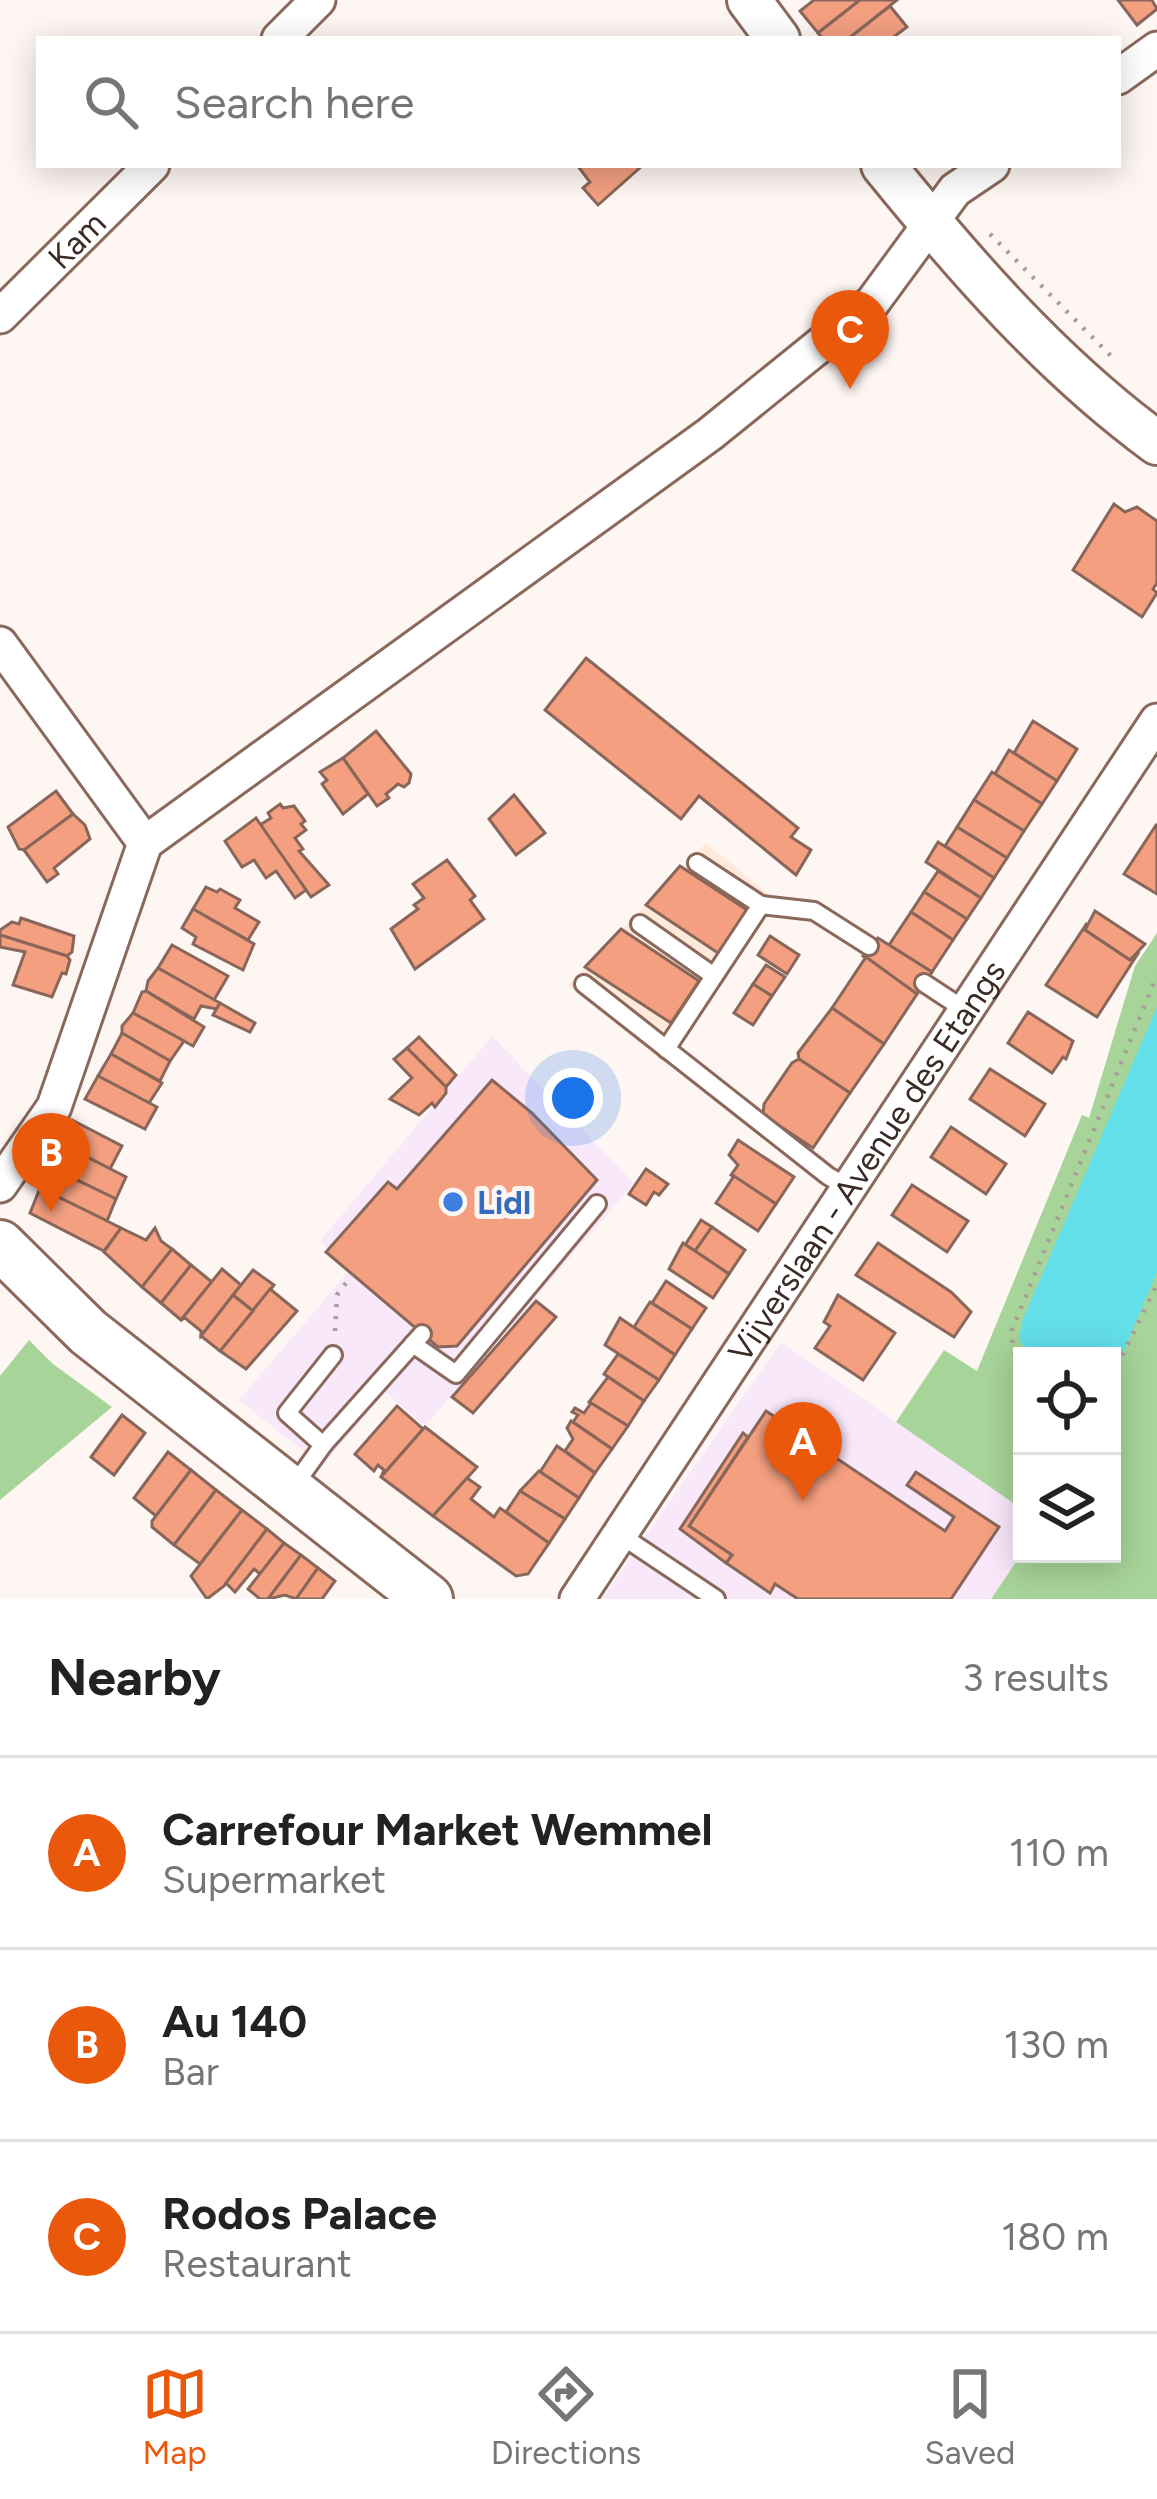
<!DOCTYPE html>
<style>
:root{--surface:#fff;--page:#f6f6f6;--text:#222;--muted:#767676;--line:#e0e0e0;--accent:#ea580c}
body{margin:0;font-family:Figtree,sans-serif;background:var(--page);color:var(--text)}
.controls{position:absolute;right:36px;bottom:36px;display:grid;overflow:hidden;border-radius:0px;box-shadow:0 6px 30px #0003}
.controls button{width:108px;height:108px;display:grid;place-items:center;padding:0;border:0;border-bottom:3px solid var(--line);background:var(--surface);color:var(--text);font:60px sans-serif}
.you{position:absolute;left:573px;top:1098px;width:42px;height:42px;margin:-30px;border:9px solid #fff;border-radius:50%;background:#1a73e8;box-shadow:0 0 0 18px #1a73e833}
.badge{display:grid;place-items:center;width:78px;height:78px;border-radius:50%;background:var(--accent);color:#fff;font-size:39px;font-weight:700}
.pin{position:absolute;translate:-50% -99px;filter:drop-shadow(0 3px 6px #0008)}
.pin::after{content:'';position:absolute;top:63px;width:42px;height:36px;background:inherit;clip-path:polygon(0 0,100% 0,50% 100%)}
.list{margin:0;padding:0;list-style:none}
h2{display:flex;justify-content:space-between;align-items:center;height:156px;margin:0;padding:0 48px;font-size:51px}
h2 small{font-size:39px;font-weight:400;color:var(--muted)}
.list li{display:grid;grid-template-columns:78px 1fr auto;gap:36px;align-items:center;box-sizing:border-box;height:192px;padding:0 48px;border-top:3px solid var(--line)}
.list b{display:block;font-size:45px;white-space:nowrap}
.list p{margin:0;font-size:39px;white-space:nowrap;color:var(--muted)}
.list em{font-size:39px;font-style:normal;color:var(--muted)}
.icon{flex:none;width:66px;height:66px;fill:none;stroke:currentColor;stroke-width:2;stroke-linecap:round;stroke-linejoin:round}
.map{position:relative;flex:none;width:1157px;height:1599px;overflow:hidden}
.search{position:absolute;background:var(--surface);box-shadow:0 6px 30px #0003;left:36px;right:36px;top:36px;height:132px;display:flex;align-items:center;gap:30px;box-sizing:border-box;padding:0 42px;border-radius:0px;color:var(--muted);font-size:45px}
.sheet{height:732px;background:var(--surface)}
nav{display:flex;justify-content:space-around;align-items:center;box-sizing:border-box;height:168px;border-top:3px solid var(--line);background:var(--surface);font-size:33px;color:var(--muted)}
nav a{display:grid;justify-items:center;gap:6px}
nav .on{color:var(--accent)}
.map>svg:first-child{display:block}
.commercial{fill:#f8e8fa}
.industrial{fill:#fee9db}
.green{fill:#a7d499}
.water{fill:#63dfea}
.building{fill:#f49f80;stroke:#88665a;stroke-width:3}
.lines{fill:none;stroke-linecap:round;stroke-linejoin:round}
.service-casing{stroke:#8a685c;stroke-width:22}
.minor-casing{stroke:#8a685c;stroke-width:39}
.tertiary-casing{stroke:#8a685c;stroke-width:48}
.secondary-casing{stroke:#8a685c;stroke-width:54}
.path{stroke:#a89c99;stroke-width:4.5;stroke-dasharray:3 9;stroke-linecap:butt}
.service{stroke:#fff;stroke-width:16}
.minor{stroke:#fff;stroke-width:33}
.tertiary{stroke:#fff;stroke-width:42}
.secondary{stroke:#fff;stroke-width:48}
.shop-dot{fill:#3f7fe0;stroke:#fef6f3;stroke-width:4.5}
.labels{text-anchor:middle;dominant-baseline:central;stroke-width:10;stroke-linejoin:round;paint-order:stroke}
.street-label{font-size:33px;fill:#3a2b26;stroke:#fef6f3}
.shop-label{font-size:33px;font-weight:bold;fill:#366cbe;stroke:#fef6f3;text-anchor:start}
</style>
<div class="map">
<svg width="1157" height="1599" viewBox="0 0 1157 1599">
<rect width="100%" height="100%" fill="#fef6f3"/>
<g class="commercial">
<path d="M492,1036L634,1183L425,1426L385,1392L322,1466L239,1400L348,1272L320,1241Z"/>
<path d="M781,1342L1022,1509V1553L991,1599H602Z"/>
</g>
<path class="industrial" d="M706,843L777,901L668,1066L568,985Z"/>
<g class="green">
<path d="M1157,933V1599H991L1022,1553L1112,1554V1356H1022V1509L896,1422L944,1350L977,1371L1082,1115L1089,1118L1135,966Z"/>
<path d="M29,1340L53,1364L112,1407L0,1500V1376Z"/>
</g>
<path class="water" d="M1157,1007V1272L1123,1353L1112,1358L1037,1356L1025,1351L1019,1337L1023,1319Z"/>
<g class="building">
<path d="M814,0H860L818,33L800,11Z"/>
<path d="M860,0H897L848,39H823L818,33Z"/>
<path d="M1118,0H1152L1157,9L1137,25Z"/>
<path d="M890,6L907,27L891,39H848Z"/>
<path d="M577,165H643L598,205L583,188L590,182Z"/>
<path d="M1114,504L1125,512L1137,507L1157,521V583L1153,589L1157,593L1142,617L1073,570Z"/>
<path d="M586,658L798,828L791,837L811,850L796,875L699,796L681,819L545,710Z"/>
<path d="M1033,721L1077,749L1057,781L1014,753Z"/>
<path d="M376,731L411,774L409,783L404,787L398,784L386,794L389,798L377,806L343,758Z"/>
<path d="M1009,750L1057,781L1042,804L995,774Z"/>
<path d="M343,758L368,794L343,814L322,784L327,780L320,772Z"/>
<path d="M992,772L1042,804L1024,831L974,800Z"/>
<path d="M56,791L73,814L24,850L19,849L8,827Z"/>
<path d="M514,795L545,833L516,855L489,819Z"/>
<path d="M974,800L1024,831L1007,858L957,827Z"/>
<path d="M280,804L283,808L294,806L305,821L301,824L306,830L295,838L303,849L299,851L329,885L311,897L260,825L271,818L268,813Z"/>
<path d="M73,814L85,825L90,839L54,868L58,874L47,882L24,850Z"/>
<path d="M256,818L306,890L295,898L276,871L266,878L254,860L242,867L225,841Z"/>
<path d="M1156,825L1157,826V894L1124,874Z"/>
<path d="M957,827L1007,858L994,878L945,846Z"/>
<path d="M938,842L994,878L981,898L926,862Z"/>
<path d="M447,860L475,896L470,900L484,919L415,969L391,929L418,909L414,905L424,898L413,884Z"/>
<path d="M680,866L747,910L718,953L646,905Z"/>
<path d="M938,871L981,898L967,919L924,892Z"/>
<path d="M206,887L217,892L220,889L240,900L235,908L259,922L248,940L193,909Z"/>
<path d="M924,892L967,919L953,940L911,912Z"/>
<path d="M193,909L254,944L243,970L193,944L196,937L182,928Z"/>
<path d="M1095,911L1145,944L1130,960L1085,930Z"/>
<path d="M911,912L953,940L932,972L889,945Z"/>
<path d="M21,918L74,936L72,952L67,956L0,935V930L12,922L19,924Z"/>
<path d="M1087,923L1085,930L1130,960L1139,952L1097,1017L1046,985Z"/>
<path d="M621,929L699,981L671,1023L585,967Z"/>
<path d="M0,935L67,956L70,960L66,974L62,973L52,997L13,985L25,952L0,947Z"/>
<path d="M770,936L799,955L787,974L758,955Z"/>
<path d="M878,938L932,972L917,994L863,956Z"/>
<path d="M172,945L228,976L214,1000L158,968Z"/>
<path d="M866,957L917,994L884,1044L832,1008Z"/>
<path d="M766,965L785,977L772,996L753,984Z"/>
<path d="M158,968L220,1003L217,1009L201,1006L194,1019L146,991L148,981Z"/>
<path d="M753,984L772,996L753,1025L734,1013Z"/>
<path d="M146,991L204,1027L193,1046L133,1013L142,992Z"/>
<path d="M220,1003L255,1023L250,1032L213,1015Z"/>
<path d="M832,1008L884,1044L850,1093L799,1059L798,1053Z"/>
<path d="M1028,1012L1073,1041L1066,1059L1063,1057L1052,1073L1008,1043Z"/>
<path d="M133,1013L184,1041L170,1061L122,1033V1026Z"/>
<path d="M122,1033L170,1061L160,1081L111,1054Z"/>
<path d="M419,1037L456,1075L446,1087L407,1048Z"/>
<path d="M407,1048L446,1087V1093L435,1107L432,1103L419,1115L390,1099L412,1078L394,1059Z"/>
<path d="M111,1054L162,1083L149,1103L98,1076Z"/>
<path d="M799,1059L850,1093L813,1148L763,1115L764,1104L792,1063Z"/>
<path d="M990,1069L1045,1104L1025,1136L970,1099Z"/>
<path d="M98,1076L157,1107L145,1129L85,1099Z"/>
<path d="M492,1080L532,1113L597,1180L457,1346L438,1347L326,1252L388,1182L397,1189Z"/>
<path d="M72,1120L122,1146L110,1169L60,1143Z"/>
<path d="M951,1127L1006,1164L986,1194L931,1157Z"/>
<path d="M738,1140L794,1177L776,1204L731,1175L738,1165L729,1155Z"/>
<path d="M60,1143L126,1177L116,1199L50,1167Z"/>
<path d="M50,1167L116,1199L107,1221L40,1188Z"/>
<path d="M646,1169L668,1184L659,1195L654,1192L646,1205L629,1194Z"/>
<path d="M734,1176L776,1204L758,1231L716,1203Z"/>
<path d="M912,1185L968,1221L947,1252L892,1215Z"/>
<path d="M40,1188L97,1216L121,1228L104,1251L30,1213Z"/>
<path d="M701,1220L712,1227L695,1251L685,1245Z"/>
<path d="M712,1227L745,1250L729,1274L695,1251Z"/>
<path d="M121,1228L146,1240L155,1228L161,1241L172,1249L142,1287L104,1252Z"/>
<path d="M683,1243L729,1274L713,1298L669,1269Z"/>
<path d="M878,1243L951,1292L971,1312L954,1337L856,1275Z"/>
<path d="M172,1249L191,1265L161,1303L142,1287Z"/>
<path d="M191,1265L212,1282L181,1320L161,1303Z"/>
<path d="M222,1269L241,1285L201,1336V1331L185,1318L181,1320Z"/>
<path d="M253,1270L274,1285L253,1311L233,1295Z"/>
<path d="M666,1281L706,1308L692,1329L652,1303Z"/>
<path d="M270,1289L297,1311L246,1369L220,1351Z"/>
<path d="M233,1295L253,1311L220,1351L201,1336Z"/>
<path d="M838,1295L895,1333L863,1380L815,1348L830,1326L824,1322Z"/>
<path d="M536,1301L556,1317L473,1413L452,1397Z"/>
<path d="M650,1302L692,1329L675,1355L634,1327Z"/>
<path d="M620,1318L675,1355L659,1380L605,1345Z"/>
<path d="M618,1354L659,1380L644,1401L604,1374Z"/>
<path d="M608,1377L644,1401L628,1426L589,1402Z"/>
<path d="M591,1403L628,1426L612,1449L573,1422L578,1415L572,1412L575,1408L584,1413Z"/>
<path d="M397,1406L423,1429L381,1477L384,1470L378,1465L374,1471L355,1454Z"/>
<path d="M766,1411L945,1531L954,1517L907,1485L916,1472L999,1527L951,1599H798L775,1584L770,1593L726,1563L732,1555L689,1526Z"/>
<path d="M122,1415L145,1433L114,1475L91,1457Z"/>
<path d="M571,1421L612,1449L595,1473L565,1451L573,1439L567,1428Z"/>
<path d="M425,1427L477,1467L433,1516L381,1477Z"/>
<path d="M743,1433L748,1437L689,1526L732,1555L726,1563L680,1529Z"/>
<path d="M557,1446L595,1473L579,1498L540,1472Z"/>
<path d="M168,1452L191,1470L156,1516L134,1498Z"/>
<path d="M191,1470L216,1490L174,1545L152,1527V1521Z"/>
<path d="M539,1471L579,1498L565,1519L520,1491Z"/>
<path d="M467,1478L480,1487L471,1499L494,1517L500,1508L549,1543L528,1574L516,1576L433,1516Z"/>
<path d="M216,1490L242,1510L200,1564L174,1545Z"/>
<path d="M520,1491L565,1519L549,1543L506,1512Z"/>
<path d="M242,1510L267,1529L224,1586L207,1599L191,1576Z"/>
<path d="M267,1529L284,1543L260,1574L254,1569L235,1592L226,1583Z"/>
<path d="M284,1543L301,1555L268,1599H260L248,1589Z"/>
<path d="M301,1555L318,1568L296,1599L285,1595L268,1599Z"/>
<path d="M318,1568L335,1581L322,1599H296Z"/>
</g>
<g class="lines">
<g class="service-casing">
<g id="service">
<path d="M761,905L814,911L869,946"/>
<path d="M640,924L714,976"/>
<path d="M924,983L965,1010"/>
<path d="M584,984L828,1176L849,1188"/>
<path d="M666,1049L761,905L697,863"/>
<path d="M413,1344L456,1374L597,1204"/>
<path d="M323,1445L287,1413L333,1355"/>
<path d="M293,1487L323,1445L422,1334"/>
<path d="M619,1534L716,1599"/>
</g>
</g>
<g class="minor-casing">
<g id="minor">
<path d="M279,39L318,0"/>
<path d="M1118,77L1157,49"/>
<path id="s1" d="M0,316L152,165"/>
<path d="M0,644L145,843"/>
<path d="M0,1185L54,1107L145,843L710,434L872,303L955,190L992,165"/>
<path id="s2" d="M577,1599L1157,721"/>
</g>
</g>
<g class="tertiary-casing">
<g id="tertiary">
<path d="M749,0L778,39"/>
<path d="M883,165C965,266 1052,366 1157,443"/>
</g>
</g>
<g class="secondary-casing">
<path id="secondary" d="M0,1245L88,1332L428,1599"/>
</g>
<g class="path">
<path d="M990,234L1113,358"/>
<path d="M335,1331L337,1295L352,1275"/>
<path d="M1022,1364L1013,1351L1012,1330L1157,975"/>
<path d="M1112,1377L1157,1284"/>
</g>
<use href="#service" class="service"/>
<use href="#minor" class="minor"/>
<use href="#tertiary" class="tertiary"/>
<use href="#secondary" class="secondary"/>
</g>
<circle class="shop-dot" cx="453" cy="1202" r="12"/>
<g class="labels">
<g class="street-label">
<text stroke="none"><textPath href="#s1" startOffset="108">Kam</textPath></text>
<text stroke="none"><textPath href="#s2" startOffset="525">Vijverslaan - Avenue des Etangs</textPath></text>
</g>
<g class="shop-label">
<text x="477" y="1202">Lidl</text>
</g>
</g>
</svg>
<div class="controls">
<button><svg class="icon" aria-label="locate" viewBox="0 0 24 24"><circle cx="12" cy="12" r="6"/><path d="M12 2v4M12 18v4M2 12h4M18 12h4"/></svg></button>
<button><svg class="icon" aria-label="layers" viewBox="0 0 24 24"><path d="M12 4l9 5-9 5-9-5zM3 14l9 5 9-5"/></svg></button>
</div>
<div class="you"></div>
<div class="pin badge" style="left:803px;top:1501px">A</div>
<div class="pin badge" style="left:51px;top:1212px">B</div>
<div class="pin badge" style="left:850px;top:389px">C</div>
<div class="search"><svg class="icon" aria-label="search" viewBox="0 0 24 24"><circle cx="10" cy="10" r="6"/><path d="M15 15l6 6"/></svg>Search here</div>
</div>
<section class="sheet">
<h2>Nearby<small>3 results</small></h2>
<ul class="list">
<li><span class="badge">A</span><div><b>Carrefour Market Wemmel</b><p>Supermarket</p></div><em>110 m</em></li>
<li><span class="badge">B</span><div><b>Au 140</b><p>Bar</p></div><em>130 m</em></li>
<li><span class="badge">C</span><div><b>Rodos Palace</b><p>Restaurant</p></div><em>180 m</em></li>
</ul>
</section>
<nav>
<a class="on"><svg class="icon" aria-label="map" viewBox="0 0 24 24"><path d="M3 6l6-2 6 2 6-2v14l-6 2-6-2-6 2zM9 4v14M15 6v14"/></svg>Map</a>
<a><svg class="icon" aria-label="directions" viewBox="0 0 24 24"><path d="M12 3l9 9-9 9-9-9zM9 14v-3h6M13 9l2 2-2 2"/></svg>Directions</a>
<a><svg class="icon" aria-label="saved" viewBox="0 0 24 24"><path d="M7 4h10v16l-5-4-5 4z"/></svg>Saved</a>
</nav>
